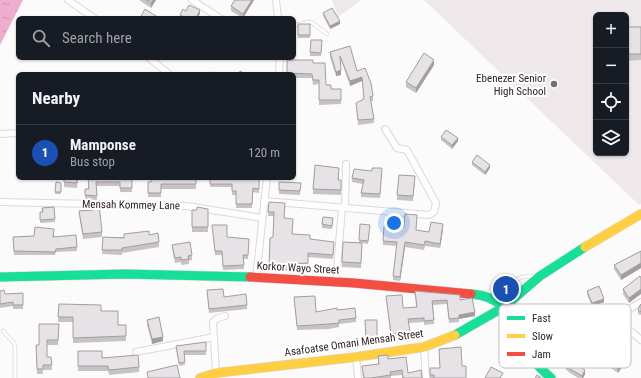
<!DOCTYPE html>
<meta charset="utf-8">
<style>
:root{--surface:#171b24;--page:#20242c;--text:#f1f3f6;--muted:#9ea1a6;--line:#363941;--accent:#786f72}
body{margin:0;font-family:"Roboto Condensed",sans-serif;background:var(--page);color:var(--text)}
.controls{position:absolute;right:12px;top:12px;display:grid;overflow:hidden;border-radius:6px;box-shadow:0 1px 3px #0004}
.controls button{width:36px;height:36px;display:grid;place-items:center;padding:0;border:0;border-bottom:1px solid var(--line);background:var(--surface);color:var(--text);font:20px sans-serif}
.you{position:absolute;left:394px;top:223px;width:14px;height:14px;margin:-10px;border:3px solid #fff;border-radius:50%;background:#1a73e8;box-shadow:0 0 0 6px #1a73e833}
.badge{display:grid;place-items:center;width:26px;height:26px;border-radius:50%;background:var(--accent);color:#fff;font-size:13px;font-weight:700}
.pin{position:absolute;translate:-50% -50%;border:2px solid #fff;box-shadow:0 1px 4px #0006}
.list{margin:0;padding:0;list-style:none}
h2{display:flex;justify-content:space-between;align-items:center;height:52px;margin:0;padding:0 16px;font-size:17px}
h2 small{font-size:13px;font-weight:400;color:var(--muted)}
.list li{display:grid;grid-template-columns:26px 1fr auto;gap:12px;align-items:center;box-sizing:border-box;height:56px;padding:0 16px;border-top:1px solid var(--line)}
.list b{display:block;font-size:15px;white-space:nowrap}
.list p{margin:0;font-size:13px;white-space:nowrap;color:var(--muted)}
.list em{font-size:13px;font-style:normal;color:var(--muted)}
.icon{flex:none;width:22px;height:22px;fill:none;stroke:currentColor;stroke-width:2;stroke-linecap:round;stroke-linejoin:round}
.map{position:relative;flex:none;width:641px;height:378px;overflow:hidden}
.search{position:absolute;background:var(--surface);box-shadow:0 1px 3px #0004;left:16px;top:16px;width:280px;height:44px;display:flex;align-items:center;gap:10px;box-sizing:border-box;padding:0 14px;border-radius:6px;color:var(--muted);font-size:15px}
.panel{position:absolute;background:var(--surface);box-shadow:0 1px 3px #0004;left:16px;top:72px;width:280px;height:108px;border-radius:6px}
.map>svg:first-child{display:block}
.built{fill:#eee8eb;fill-rule:evenodd}
.water{fill:url(#water-ripples)}
.lines{fill:none;stroke-linecap:round;stroke-linejoin:round}
.lane-casing{stroke:#ded7da;stroke-width:4.5}
.street-casing{stroke:#ded7da;stroke-width:8}
.fast-casing{stroke:#ded7da;stroke-width:10}
.slow-casing{stroke:#ded7da;stroke-width:10}
.jam-casing{stroke:#ded7da;stroke-width:10}
.lane{stroke:#fefefe;stroke-width:3}
.street{stroke:#fefefe;stroke-width:6}
.fast{stroke:#16e098;stroke-width:9}
.slow{stroke:#ffcf43;stroke-width:9}
.jam{stroke:#f24e42;stroke-width:9}
.wall{fill:#c7c2c5}
.shaded-wall{fill:#a29ea0}
.building{fill:#e7e2e5;stroke:#a29ea0}
.poi-dot{fill:#786f72;stroke:#fff;stroke-width:1.5}
.labels{text-anchor:middle;dominant-baseline:central;stroke-width:4;stroke-linejoin:round;paint-order:stroke}
.poi-label{font-size:11px;fill:#312329;stroke:#fff;text-anchor:end}
.street-label{font-size:11px;fill:#312329;stroke:#fff}
.key{fill:#fff;stroke:#c1bdbf;stroke-width:1}
.key-label{font-size:11px;fill:#312329}
</style>
<div class="map">
<svg width="641" height="378" viewBox="0 0 641 378">
<defs>
<pattern id="water-ripples" width="26" height="14" patternUnits="userSpaceOnUse"><rect width="26" height="14" fill="#f0adce"/><path d="M2 4q2-2 4 0t4 0M15 11q2-2 4 0t4 0" fill="none" stroke="#ce95b1"/></pattern>
</defs>
<rect width="100%" height="100%" fill="#fbfbfb"/>
<g class="built">
<path d="M332,0H361L338,17Z"/>
<path d="M424,0H641V204L639,205ZM596,15H626V153H596Z"/>
</g>
<path class="water" d="M0,0H23L0,45Z"/>
<g class="lines">
<g class="lane-casing">
<g id="lane">
<path d="M294,25L311,22L327,34"/>
<path d="M510,300V283L522,277L536,276"/>
<path d="M3,331L14,343L15,347V378"/>
</g>
</g>
<g class="street-casing">
<g id="street">
<path d="M68,0L94,18"/>
<path d="M192,0L220,18"/>
<path d="M276,0L278,18"/>
<path d="M149,58L169,74"/>
<path d="M279,74L280,58"/>
<path d="M0,134L18,133"/>
<path d="M264,201L429,215L434,212L436,203L407,150L397,148L385,129"/>
<path d="M0,202L187,206L262,218"/>
<path d="M345,207L346,164"/>
<path d="M256,278L267,178"/>
<path d="M336,282L342,207"/>
<path d="M620,315L626,327L641,340"/>
<path d="M583,323L604,315H620L641,302"/>
<path d="M424,347L426,378"/>
<path d="M136,352L214,337"/>
<path d="M356,357L358,378"/>
<path d="M216,373L213,322L218,318L225,316"/>
</g>
</g>
<g class="fast-casing">
<g id="fast">
<path d="M0,277L126,274L250,277"/>
<path d="M471,294C512,297 513,327 530,355C535,364 543,371 551,378"/>
<path d="M455,335L504,307L540,276L585,247"/>
</g>
</g>
<g class="slow-casing">
<g id="slow">
<path d="M585,247L641,214"/>
<path d="M200,378L216,373L356,357L424,347L455,335"/>
</g>
</g>
<g class="jam-casing">
<path id="jam" d="M250,277L354,283L471,294"/>
</g>
<use href="#lane" class="lane"/>
<use href="#street" class="street"/>
<use href="#fast" class="fast"/>
<use href="#slow" class="slow"/>
<use href="#jam" class="jam"/>
</g>
<g class="wall">
<path d="M139,0H156L151,8Z"/>
<path d="M235,0H254L243,18L231,11V6Z"/>
<path d="M186,11L200,13L198,18H180V15Z"/>
<path d="M323,13L340,24L330,29L323,16Z"/>
<rect x="298" y="24" width="12" height="14"/>
<path d="M627,27H641V60L628,61Z"/>
<path d="M322,40L321,56H310V52Z"/>
<path d="M350,46L357,71L373,96V101H371L374,119V123L358,125L356,103L364,99L362,81L350,86L341,60V75L336,76L330,57V52Z"/>
<path d="M287,60L313,63L326,85L331,89H341V104L319,105V84L313,85L312,78H294V74H287Z"/>
<path d="M434,65L416,93L406,87V82Z"/>
<path d="M441,137L458,141L452,149L441,140Z"/>
<path d="M472,162L490,168L485,175L472,165Z"/>
<path d="M315,165L339,172V180H341V195L313,194Z"/>
<path d="M372,171L382,172L380,198L361,197V193L363,184L352,182V178Z"/>
<path d="M64,178H78L77,188L64,187Z"/>
<path d="M88,178H132V192H120V186H96L97,200L85,199V189H88Z"/>
<path d="M196,178V189H161V197H148V182Z"/>
<path d="M210,178H259V193L253,192L252,208H236V195H232V187H210Z"/>
<path d="M415,181L413,201L397,200V195Z"/>
<path d="M56,182L61,183V194H55Z"/>
<path d="M279,182L301,183L300,195L279,194Z"/>
<path d="M269,202L285,218L292,234L334,246L333,259L308,257V268H288V271L269,269L270,238L273,237L274,216H268Z"/>
<path d="M92,204L102,232V237L83,239L79,215V211L92,210Z"/>
<path d="M42,208L55,219V222L40,223V212H42Z"/>
<path d="M208,209V232H192V210Z"/>
<path d="M333,222L332,229L322,228V224Z"/>
<path d="M212,225L227,237L249,239L248,259H244V269L223,270L222,255H215Z"/>
<path d="M370,225L368,244L362,243L361,268L342,267V262L359,242V240Z"/>
<path d="M443,229L440,248L425,246L424,250L405,247L400,281L393,280L397,246L383,245V241L417,230L429,232Z"/>
<path d="M54,233V237L77,247V251L56,252L55,255H14L13,237L34,236Z"/>
<path d="M124,234L149,235L159,242V247L122,253V255L102,254L103,237H124Z"/>
<path d="M172,245L192,255V260L189,261V264L181,265V262L175,263L172,249Z"/>
<path d="M641,251V268L621,280L614,269V265Z"/>
<path d="M641,278L629,303L623,294V289Z"/>
<path d="M207,290L247,305V309L209,313Z"/>
<path d="M0,291L5,294L23,293V309H13V306L0,308Z"/>
<path d="M415,291L460,300L475,316L459,319V322L449,323L447,304L433,305L434,324L424,325V322L409,323L410,336L391,338L386,296L403,308L416,307Z"/>
<path d="M587,291L604,302L592,307L587,294Z"/>
<path d="M294,297L316,312L337,310L356,318V322L339,324V327L329,329L297,330Z"/>
<path d="M59,304L101,311L118,325H126V341L73,343V322H58Z"/>
<path d="M641,304V315L638,314V310Z"/>
<path d="M147,320L163,341L152,344L147,325Z"/>
<path d="M365,320H377V342H366Z"/>
<path d="M594,320L608,341V346L597,347Z"/>
<path d="M59,324L58,345H47V357H51L52,370H43V374H37L36,345H39Z"/>
<path d="M540,336L584,353L575,364L585,374L583,378H578L570,373L559,363V359L568,360L562,352L552,357L550,353L548,355L540,340Z"/>
<path d="M206,342V355H184L185,365L179,366L176,346Z"/>
<path d="M439,349L462,366L466,378H430V368H440Z"/>
<path d="M78,351L102,358L139,367V372L109,375L108,371H78Z"/>
<path d="M378,356L388,359L408,373L422,378H402V375L391,376V378H363L362,366L378,364Z"/>
<path d="M605,361H626L618,373L605,364Z"/>
</g>
<g class="shaded-wall">
<path d="M153,0H156L151,8V3Z"/>
<path d="M252,0H254L243,18V14Z"/>
<path d="M200,10V13L198,18H196Z"/>
<path d="M340,21V24L330,29V26Z"/>
<path d="M434,60V65L416,93V88Z"/>
<path d="M341,70V75L336,76V72Z"/>
<path d="M362,77V81L350,86V81Z"/>
<path d="M458,138V141L452,149V145Z"/>
<path d="M490,165V168L485,175V172Z"/>
<path d="M443,224V229L440,248V244Z"/>
<path d="M405,242V247L400,281V277Z"/>
<path d="M641,263V268L621,280V275Z"/>
<path d="M641,289V294L629,303V298Z"/>
<path d="M604,299V302L592,307V303Z"/>
<path d="M475,312V316L459,319V315Z"/>
<path d="M163,337V341L152,344V339Z"/>
<path d="M562,348V352L552,357V354Z"/>
<path d="M550,349V353L548,355V351Z"/>
<path d="M584,350V353L573,367V363Z"/>
<path d="M626,358V361L618,373V369Z"/>
<path d="M585,370V374L583,378H582V376Z"/>
</g>
<g class="building">
<path d="M147,0H153L151,3Z"/>
<path d="M235,0H252L243,14L231,6Z"/>
<path d="M189,5L200,10L196,18H187L180,15L183,9L186,11Z"/>
<path d="M332,8L340,21L330,26L323,13Z"/>
<path d="M145,9L159,18H140Z"/>
<rect x="298" y="24" width="12" height="11"/>
<path d="M627,27H641V54H628Z"/>
<path d="M311,40H322L321,53L310,52Z"/>
<path d="M350,46L357,71L365,68L371,83L373,96L370,97L374,119L358,120L356,103L364,99L362,77L350,81L340,56L341,70L336,72L330,52Z"/>
<path d="M424,53L434,60L416,88L406,82Z"/>
<path d="M287,60H313V63H325L326,85H331V89H341V100H319V80H313L312,74L287,73Z"/>
<path d="M240,71L245,74H239Z"/>
<path d="M209,72L213,74H208Z"/>
<path d="M446,130L458,138L452,145L441,137Z"/>
<path d="M477,155L490,165L485,172L472,162Z"/>
<path d="M315,165L339,168L338,180H341V190L313,189Z"/>
<path d="M372,168H382L380,194L361,193L364,180L352,178L354,169L372,171Z"/>
<path d="M399,175L415,176L413,196L397,195Z"/>
<path d="M64,178H77V183L64,182Z"/>
<path d="M88,178H132V188H120V182H96L97,196L85,195V189H89Z"/>
<path d="M151,178H196V184H161V193H148V182H151Z"/>
<path d="M210,178H259V189L253,188L252,204H236V191H232V184H210Z"/>
<path d="M56,182L61,183V192H55Z"/>
<path d="M279,182L301,183L300,191L279,190Z"/>
<path d="M269,202L285,203L284,218L293,219L292,234L310,235V239L334,242L333,255L308,253V263L288,264V267L269,265L270,238L273,237L274,212H268Z"/>
<path d="M92,204H99L102,232L83,234L79,211L93,210Z"/>
<path d="M54,207L55,219L40,220V212H43L42,208Z"/>
<path d="M197,207L208,209V227H192V210H197Z"/>
<path d="M405,214L417,215L416,230L429,232L431,222L443,224L440,244L425,241L424,245L405,242L400,277L393,276L397,242L383,241L384,226L404,227Z"/>
<path d="M323,217L333,218L332,226L322,224Z"/>
<path d="M360,224L370,225L368,241L359,240Z"/>
<path d="M212,225H227V237L249,239L248,255H243L244,265L223,266L222,251H215Z"/>
<path d="M35,227L54,229L53,237L76,235L77,247L56,249L55,252L14,251L13,237L34,236Z"/>
<path d="M149,231V235L158,233L159,242L122,248V250H102L103,237L124,238V234Z"/>
<path d="M190,242L192,255L188,256L189,259L181,260V257L175,258L172,245Z"/>
<path d="M343,242L362,243L361,263L342,262Z"/>
<path d="M641,251V263L621,275L614,265Z"/>
<path d="M640,276L641,278V289L629,298L623,289Z"/>
<path d="M599,286L604,299L592,303L587,291Z"/>
<path d="M223,289L224,297L246,294L247,305L209,309L207,290Z"/>
<path d="M4,290L5,294L23,293V305H13V302L0,304V291Z"/>
<path d="M415,291L460,295V300L472,298L475,312L459,315V318L449,319L447,300L432,301L434,320L424,321V318L408,319L410,332L391,334L386,296L402,295L403,308L417,307Z"/>
<path d="M315,296L316,312L337,308V310L355,308L356,318L339,320V323L329,324L297,326L294,297Z"/>
<path d="M59,304L101,305V311H118V325H126V336L73,338V317H58Z"/>
<path d="M641,304V312L638,310L640,305Z"/>
<path d="M159,317L163,337L152,339L147,320Z"/>
<path d="M365,320H377V339H366Z"/>
<path d="M39,324H59L58,340H47V357H51L52,365H43V369H37L36,345H39Z"/>
<path d="M563,325L576,350L579,346L584,350L573,363L585,370L582,376L570,369L559,359L561,356L568,360L569,358L562,348L552,354L550,349L548,351L540,336Z"/>
<path d="M206,342V351H184L185,362L179,363L176,346Z"/>
<path d="M461,347L462,366H466V378H434V375H430V368H440L439,349Z"/>
<path d="M612,349L626,358L618,369L605,361Z"/>
<path d="M78,351H102V358L138,355L139,367L109,370L108,366H78Z"/>
<path d="M388,355V359L406,357L408,373L421,370L422,378H403L402,370L390,372L391,375L371,378H364L362,366L379,364L378,356Z"/>
<path d="M177,365L180,378H148L147,372Z"/>
<path d="M491,367L503,373L500,378H485Z"/>
<path d="M537,375L541,378H535Z"/>
</g>
<circle class="poi-dot" cx="554" cy="84" r="4"/>
<g class="labels">
<g class="poi-label">
<text x="546" y="78">Ebenezer Senior<tspan x="546" dy="13">High School</tspan></text>
</g>
<g class="street-label">
<text transform="translate(131 205) rotate(1)">Mensah Kommey Lane</text>
<text transform="translate(298 268) rotate(3)">Korkor Wayo Street</text>
<text transform="translate(354 343) rotate(-8)">Asafoatse Omani Mensah Street</text>
</g>
</g>
<rect x="499" y="304" width="132" height="64" rx="6" class="key"/>
<rect x="507" y="316" width="18" height="4" fill="#16e098"/>
<rect x="507" y="334" width="18" height="4" fill="#ffcf43"/>
<rect x="507" y="352" width="18" height="4" fill="#f24e42"/>
<g class="key-label">
<text x="532" y="322">Fast</text>
<text x="532" y="340">Slow</text>
<text x="532" y="358">Jam</text>
</g>
</svg>
<div class="controls">
<button>+</button>
<button>−</button>
<button><svg class="icon" aria-label="locate" viewBox="0 0 24 24"><circle cx="12" cy="12" r="6"/><path d="M12 2v4M12 18v4M2 12h4M18 12h4"/></svg></button>
<button><svg class="icon" aria-label="layers" viewBox="0 0 24 24"><path d="M12 4l9 5-9 5-9-5zM3 14l9 5 9-5"/></svg></button>
</div>
<div class="you"></div>
<div class="pin badge" style="left:506px;top:289px;background:#1a4fb4">1</div>
<div class="search"><svg class="icon" aria-label="search" viewBox="0 0 24 24"><circle cx="10" cy="10" r="6"/><path d="M15 15l6 6"/></svg>Search here</div>
<section class="panel">
<h2>Nearby<small></small></h2>
<ul class="list">
<li><span class="badge" style="background:#1a4fb4">1</span><div><b>Mamponse</b><p>Bus stop</p></div><em>120 m</em></li>
</ul>
</section>
</div>
